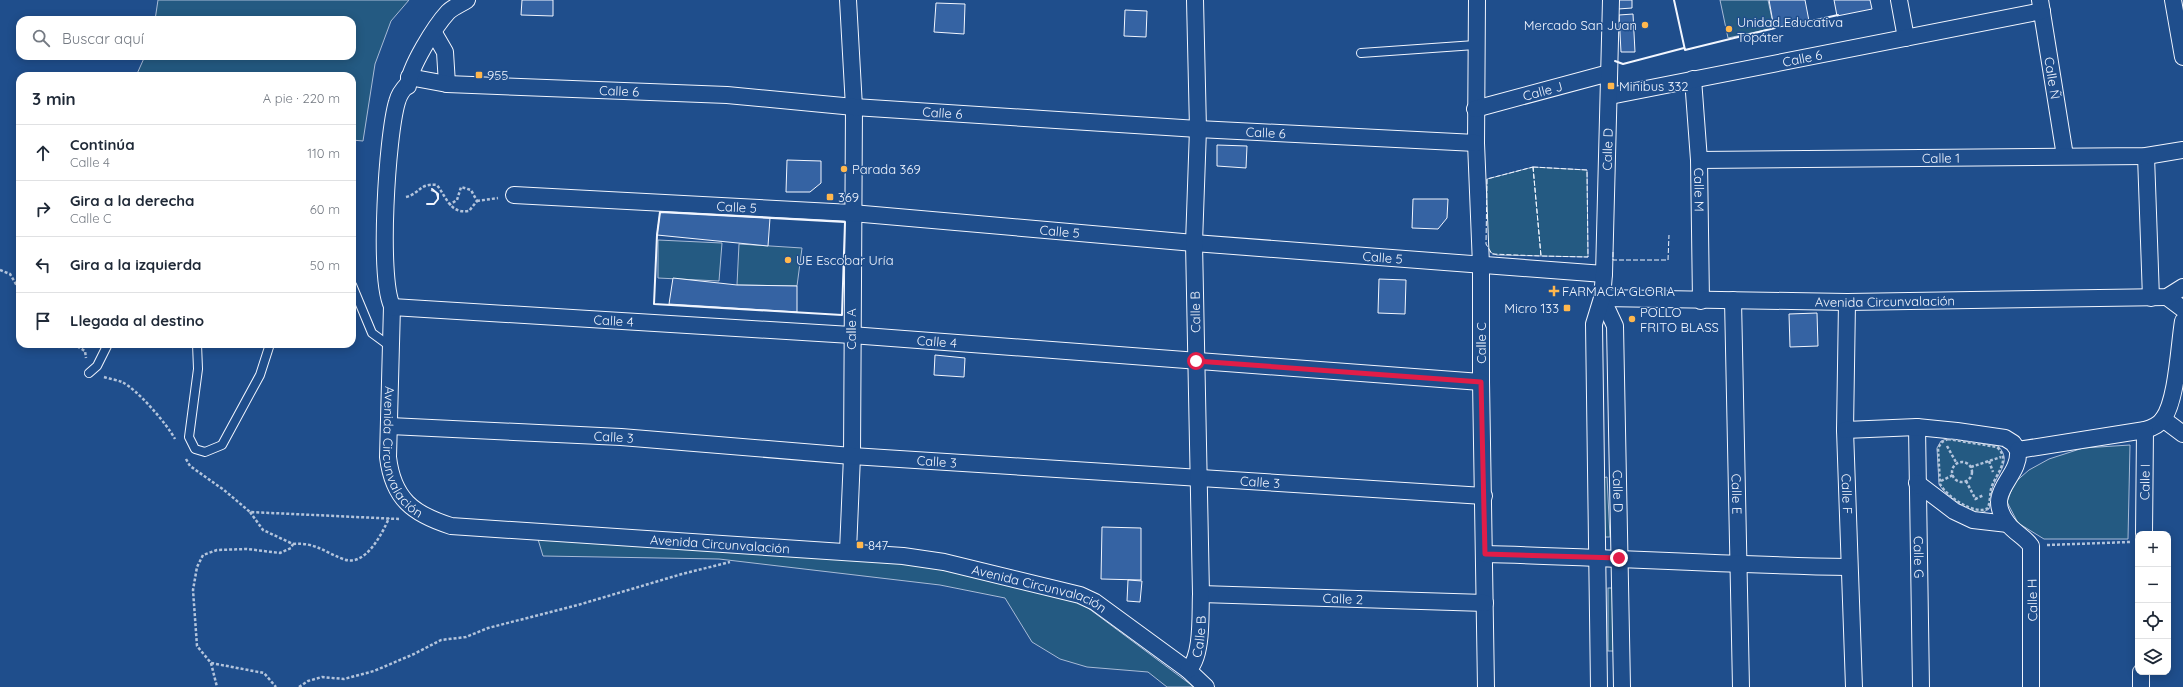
<!DOCTYPE html>
<html lang="es">
<meta charset="utf-8">
<style>
:root{--surface:#fff;--page:#f6f6f7;--text:#1f2937;--muted:#747a83;--line:#e0e1e3}
body{margin:0;font-family:Quicksand,sans-serif;background:var(--page);color:var(--text)}
.controls{position:absolute;right:12px;bottom:12px;display:grid;overflow:hidden;border-radius:8px;box-shadow:0 2px 10px #0003}
.controls button{width:36px;height:36px;display:grid;place-items:center;padding:0;border:0;border-bottom:1px solid var(--line);background:var(--surface);color:var(--text);font:20px sans-serif}
.stop{position:absolute;width:12px;height:12px;margin:-9px;border:3px solid #e11d48;border-radius:50%;background:#fff}
.stop.end{background:#e11d48;border-color:#fff;box-shadow:0 1px 4px #0008}
.list{margin:0;padding:0;list-style:none}
h2{display:flex;justify-content:space-between;align-items:center;height:52px;margin:0;padding:0 16px;font-size:17px}
h2 small{font-size:13px;font-weight:400;color:var(--muted)}
.list li{display:grid;grid-template-columns:26px 1fr auto;gap:12px;align-items:center;box-sizing:border-box;height:56px;padding:0 16px;border-top:1px solid var(--line)}
.list b{display:block;font-size:15px;white-space:nowrap}
.list p{margin:0;font-size:13px;white-space:nowrap;color:var(--muted)}
.list em{font-size:13px;font-style:normal;color:var(--muted)}
.icon{flex:none;width:22px;height:22px;fill:none;stroke:currentColor;stroke-width:2;stroke-linecap:round;stroke-linejoin:round}
.map{position:relative;flex:none;width:2183px;height:687px;overflow:hidden}
.search{position:absolute;background:var(--surface);box-shadow:0 2px 10px #0003;left:16px;top:16px;width:340px;height:44px;display:flex;align-items:center;gap:10px;box-sizing:border-box;padding:0 14px;border-radius:12px;color:var(--muted);font-size:15px}
.panel{position:absolute;background:var(--surface);box-shadow:0 2px 10px #0003;left:16px;top:72px;width:340px;height:276px;border-radius:12px}
.map>svg:first-child{display:block}
.green{fill:#245a82;stroke:#a8bbd7}
.building{fill:#3563a3;stroke:#f2f6ff}
.lines{fill:none;stroke-linecap:round;stroke-linejoin:round}
.lane-casing{stroke:#f2f6ff;stroke-width:10}
.street-casing{stroke:#f2f6ff;stroke-width:18}
.path{stroke:#b3c4dc;stroke-width:2.5;stroke-dasharray:3 2;stroke-linecap:butt}
.lane{stroke:#1f4e8c;stroke-width:8}
.street{stroke:#1f4e8c;stroke-width:16}
.fence{stroke:#f2f6ff;stroke-width:1;stroke-dasharray:5 2;stroke-linecap:butt}
.wall{stroke:#f2f6ff;stroke-width:2}
.route{stroke:#e11d48;stroke-width:5}
.poi-dot{fill:#ffb74d;stroke:#1f4e8c;stroke-width:1.5}
.labels{text-anchor:middle;dominant-baseline:central;stroke-width:3;stroke-linejoin:round;paint-order:stroke}
.poi-label{font-size:13px;fill:#f2f6ff;stroke:#1f4e8c;text-anchor:start}
.street-label{font-size:13px;fill:#f2f6ff;stroke:#1f4e8c}
</style>
<div class="map">
<svg width="2183" height="687" viewBox="0 0 2183 687">
<rect width="100%" height="100%" fill="#1f4e8c"/>
<g class="green">
<path d="M158,0H409L391,21L375,64L363,141L352,140V76H136L145,56H352V20H155Z"/>
<path d="M1720,0H1768L1774,28L1728,38Z"/>
<path d="M1533,167L1587,170L1588,257L1497,255C1490,253 1488,251 1486,244L1487,179Z"/>
<path d="M658,240L722,243L719,281L658,278Z"/>
<path d="M739,244L802,248L797,286L737,285Z"/>
<path d="M1949,438L1998,446C2013,461 1997,473 1992,489C1991,496 1991,502 1989,509C1986,511 1982,513 1977,513C1968,512 1943,493 1939,484L1937,448L1941,441Z"/>
<path d="M2130,445L2128,539H2044L2018,523L2007,502L2014,483L2029,470L2049,459L2083,448Z"/>
<path d="M1607,477L1610,537H1605L1602,478Z"/>
<path d="M537,536L932,566L1080,602L1194,687H1167L1148,672L1087,667L1060,659L1032,642L1005,598L940,585L719,559L543,556Z"/>
<rect x="1608" y="588" width="6" height="63"/>
</g>
<g class="building">
<path d="M522,0H553V16L521,15Z"/>
<path d="M1617,0H1632V8L1618,9Z"/>
<path d="M1769,0H1805L1809,21L1774,28Z"/>
<path d="M1834,0H1870L1872,9L1837,16Z"/>
<path d="M936,3L965,4L964,34L934,32Z"/>
<path d="M1125,10L1147,11L1146,37L1124,36Z"/>
<path d="M1633,14L1635,52H1621L1619,15Z"/>
<path d="M1217,145L1247,146L1246,168L1217,166Z"/>
<path d="M787,160L821,161V183L810,192H786Z"/>
<path d="M1413,199H1448L1447,218L1438,229L1412,228Z"/>
<path d="M660,212L770,218L768,246L657,235Z"/>
<path d="M673,278L737,285L797,286V312L669,304Z"/>
<path d="M1379,279L1406,280L1405,314L1378,313Z"/>
<path d="M1817,313L1818,346L1790,347L1789,314Z"/>
<path d="M935,355L965,358L964,377L934,375Z"/>
<path d="M1102,527L1141,528V580L1101,579Z"/>
<path d="M1128,580L1142,581L1140,602L1127,601Z"/>
</g>
<g class="lines">
<g class="lane-casing">
<g id="lane">
<path d="M1361,53L1475,45"/>
<path d="M352,285L372,333L391,347"/>
<path d="M197,344L198,369L189,437L195,449L205,452L222,445L260,375L270,344"/>
<path d="M89,373L97,366L108,344"/>
</g>
</g>
<g class="street-casing">
<g id="street">
<path d="M848,0L854,107L852,456L848,551"/>
<path d="M1477,0L1476,143L1481,265V382L1486,687"/>
<path d="M1899,0L1906,38"/>
<path id="s1" d="M2040,0L2065,156"/>
<path d="M2173,0L2183,57"/>
<path d="M434,33L445,52L447,84"/>
<path id="s2" d="M409,77L447,84L727,95L854,107L1198,129L1476,143"/>
<path id="s3" d="M1693,79L1699,160L1701,301"/>
<path id="s4" d="M408,84C403,89 399,94 397,102C387,136 378,276 392,306L388,457C393,499 413,514 451,526L903,556L944,562L1080,595L1095,602L1188,670L1206,687"/>
<path d="M408,86C409,68 435,26 448,12C453,7 461,4 467,0"/>
<path id="s5" d="M1610,96L2042,11"/>
<path id="s6" d="M1475,109L1609,73"/>
<path d="M2146,156L2151,298"/>
<path id="s7" d="M1699,160L2146,156L2183,150"/>
<path id="s8" d="M514,195L852,213L1194,243L1604,274"/>
<path d="M2167,297L2183,309"/>
<path id="s9" d="M1602,298L1847,302L2167,297L2183,287"/>
<path id="s10" d="M1602,298L1615,326L1622,687"/>
<path id="s11" d="M1733,300L1741,687"/>
<path id="s12" d="M1847,302L1845,430L1854,687"/>
<path id="s13" d="M392,307L851,335L1481,382"/>
<path d="M2163,419L2183,434"/>
<path id="s14" d="M390,426L621,437L852,456L1484,496"/>
<path id="s15" d="M1917,427L1921,687"/>
<path d="M1845,430L1917,427L1957,431L2005,438L2013,443L2018,450L2145,430C2152,428 2159,425 2163,419C2177,400 2179,345 2183,321"/>
<path d="M2018,450C2021,479 1982,491 2008,524C2015,533 2025,537 2031,546V687"/>
<path d="M1917,483L1954,511L1973,520L2008,524"/>
<path id="s16" d="M2144,534L2145,430"/>
<path d="M1485,554C1606,557 1727,565 1848,567"/>
<path id="s17" d="M1201,594L1485,603"/>
<path id="s18" d="M1188,670C1203,657 1200,613 1201,594L1194,243L1198,129L1195,0"/>
<path id="s19" d="M1599,687L1594,324L1602,298L1604,274L1611,0"/>
<path d="M2141,687V672"/>
</g>
</g>
<g class="path">
<path d="M406,197C421,193 419,183 437,185C447,198 450,214 469,211L477,201L471,190L461,187L457,200L449,205"/>
<path d="M477,201L498,198"/>
<path d="M0,270L10,274L20,291"/>
<path d="M73,344L85,351L86,358"/>
<path d="M104,377C110,379 117,380 122,382C137,389 167,424 175,439"/>
<path d="M1948,439L1997,447C2012,461 1995,474 1991,489C1990,495 1990,502 1988,508C1975,516 1947,497 1940,484L1938,448L1942,442Z"/>
<path d="M1947,446L1957,464"/>
<path d="M186,459L190,466L224,490L250,512L399,519"/>
<path d="M1989,461L1993,472"/>
<circle cx="1962" cy="472" r="10"/>
<path d="M1971,467L2001,457"/>
<path d="M1941,481L1953,475"/>
<path d="M1966,481L1976,500"/>
<path d="M1975,499L1984,495"/>
<path d="M250,512L263,530L293,544L291,548L280,553L247,549L217,550L203,555L197,567L193,590L197,646L211,663L264,673L276,687"/>
<path d="M293,544C315,542 324,552 343,559C365,568 382,534 389,518"/>
<path d="M2047,545L2130,542"/>
<path d="M211,663L217,687"/>
<path d="M299,687L308,681L322,677L344,679L374,671L414,654L441,640L466,637L488,628L578,605L682,574L730,562"/>
</g>
<use href="#lane" class="lane"/>
<use href="#street" class="street"/>
<g class="fence">
<path d="M1533,167L1587,170L1588,257L1541,256Z"/>
<path d="M1533,167L1541,256L1492,254L1486,244L1487,179Z"/>
<path d="M427,204H434L438,199L436,192L429,190"/>
<path d="M1613,252V260H1668L1669,235"/>
</g>
<g class="wall">
<path d="M1674,0L1685,50L1775,28"/>
<path d="M1807,22L1838,15"/>
<path d="M1615,61L1623,64L1684,48"/>
<path d="M427,204H434L438,199V194L432,189"/>
<path d="M660,212L845,222L842,315L654,304L657,235Z"/>
</g>
</g>
<g class="lines">
<path class="route" d="M1196,361L1481,382L1485,554L1619,558"/>
</g>
<g class="poi-dot">
<circle cx="1645" cy="25" r="4"/>
<circle cx="1729" cy="29" r="4"/>
<rect x="475" y="71" width="8" height="8" rx="2"/>
<rect x="1607" y="82" width="8" height="8" rx="2"/>
<circle cx="844" cy="169" r="4"/>
<rect x="826" y="193" width="8" height="8" rx="2"/>
<circle cx="788" cy="260" r="4"/>
<path d="M1552 285h4v4h4v4h-4v4h-4v-4h-4v-4h4z"/>
<rect x="1563" y="304" width="8" height="8" rx="2"/>
<circle cx="1632" cy="319" r="4"/>
<rect x="856" y="541" width="8" height="8" rx="2"/>
</g>
<g class="labels">
<g class="poi-label">
<text x="1737" y="22">Unidad Educativa<tspan x="1737" dy="15">Topáter</tspan></text>
<text x="1637" y="25" text-anchor="end">Mercado San Juan</text>
<text x="487" y="75">955</text>
<text x="1619" y="86">Minibus 332</text>
<text x="852" y="169">Parada 369</text>
<text x="838" y="197">369</text>
<text x="796" y="260">UE Escobar Uría</text>
<text x="1562" y="291">FARMACIA GLORIA</text>
<text x="1559" y="308" text-anchor="end">Micro 133</text>
<text x="1640" y="312">POLLO<tspan x="1640" dy="15">FRITO BLASS</tspan></text>
<text x="868" y="545">847</text>
</g>
<g class="street-label">
<text stroke="none"><textPath href="#s5" startOffset="196">Calle 6</textPath></text>
<text stroke="none"><textPath href="#s1" startOffset="79">Calle Ñ</textPath></text>
<text stroke="none"><textPath href="#s2" startOffset="211">Calle 6</textPath></text>
<text stroke="none"><textPath href="#s6" startOffset="70">Calle J</textPath></text>
<text stroke="none"><textPath href="#s2" startOffset="535">Calle 6</textPath></text>
<text stroke="none"><textPath href="#s2" startOffset="859">Calle 6</textPath></text>
<text stroke="none"><textPath href="#s19" startOffset="539">Calle D</textPath></text>
<text stroke="none"><textPath href="#s7" startOffset="242">Calle 1</textPath></text>
<text stroke="none"><textPath href="#s3" startOffset="111">Calle M</textPath></text>
<text stroke="none"><textPath href="#s8" startOffset="223">Calle 5</textPath></text>
<text stroke="none"><textPath href="#s8" startOffset="547">Calle 5</textPath></text>
<text stroke="none"><textPath href="#s8" startOffset="871">Calle 5</textPath></text>
<text stroke="none"><textPath href="#s9" startOffset="283">Avenida Circunvalación</textPath></text>
<text transform="translate(1195 312) rotate(-91)">Calle B</text>
<text stroke="none"><textPath href="#s13" startOffset="222">Calle 4</textPath></text>
<text transform="translate(851 329) rotate(-90)">Calle A</text>
<text stroke="none"><textPath href="#s13" startOffset="546">Calle 4</textPath></text>
<text transform="translate(1481 343) rotate(-90)">Calle C</text>
<text stroke="none"><textPath href="#s14" startOffset="224">Calle 3</textPath></text>
<text stroke="none"><textPath href="#s4" startOffset="377">Avenida Circunvalación</textPath></text>
<text stroke="none"><textPath href="#s14" startOffset="548">Calle 3</textPath></text>
<text stroke="none"><textPath href="#s14" startOffset="872">Calle 3</textPath></text>
<text stroke="none"><textPath href="#s16" startOffset="52">Calle I</textPath></text>
<text stroke="none"><textPath href="#s10" startOffset="196">Calle D</textPath></text>
<text stroke="none"><textPath href="#s11" startOffset="194">Calle E</textPath></text>
<text stroke="none"><textPath href="#s12" startOffset="192">Calle F</textPath></text>
<text stroke="none"><textPath href="#s4" startOffset="748">Avenida Circunvalación</textPath></text>
<text stroke="none"><textPath href="#s15" startOffset="130">Calle G</textPath></text>
<text stroke="none"><textPath href="#s4" startOffset="1072">Avenida Circunvalación</textPath></text>
<text stroke="none"><textPath href="#s17" startOffset="142">Calle 2</textPath></text>
<text transform="translate(2032 600) rotate(-91)">Calle H</text>
<text stroke="none"><textPath href="#s18" startOffset="36">Calle B</textPath></text>
</g>
</g>
</svg>
<div class="controls">
<button>+</button>
<button>−</button>
<button><svg class="icon" aria-label="locate" viewBox="0 0 24 24"><circle cx="12" cy="12" r="6"/><path d="M12 2v4M12 18v4M2 12h4M18 12h4"/></svg></button>
<button><svg class="icon" aria-label="layers" viewBox="0 0 24 24"><path d="M12 4l9 5-9 5-9-5zM3 14l9 5 9-5"/></svg></button>
</div>
<div class="stop" style="left:1196px;top:361px"></div>
<div class="stop end" style="left:1619px;top:558px"></div>
<div class="search"><svg class="icon" aria-label="search" viewBox="0 0 24 24"><circle cx="10" cy="10" r="6"/><path d="M15 15l6 6"/></svg>Buscar aquí</div>
<section class="panel">
<h2>3 min<small>A pie · 220 m</small></h2>
<ul class="list">
<li><svg class="icon" aria-label="ahead" viewBox="0 0 24 24"><path d="M12 20V5M6 11l6-6 6 6"/></svg><div><b>Continúa</b><p>Calle 4</p></div><em>110 m</em></li>
<li><svg class="icon" aria-label="right" viewBox="0 0 24 24"><path d="M7 20v-9h11M14 6l5 5-5 5"/></svg><div><b>Gira a la derecha</b><p>Calle C</p></div><em>60 m</em></li>
<li><svg class="icon" aria-label="left" viewBox="0 0 24 24"><path d="M17 20v-9H6M10 6l-5 5 5 5"/></svg><div><b>Gira a la izquierda</b></div><em>50 m</em></li>
<li><svg class="icon" aria-label="arrive" viewBox="0 0 24 24"><path d="M6 21V4h12l-3 4 3 4H6"/></svg><div><b>Llegada al destino</b></div></li>
</ul>
</section>
</div>
